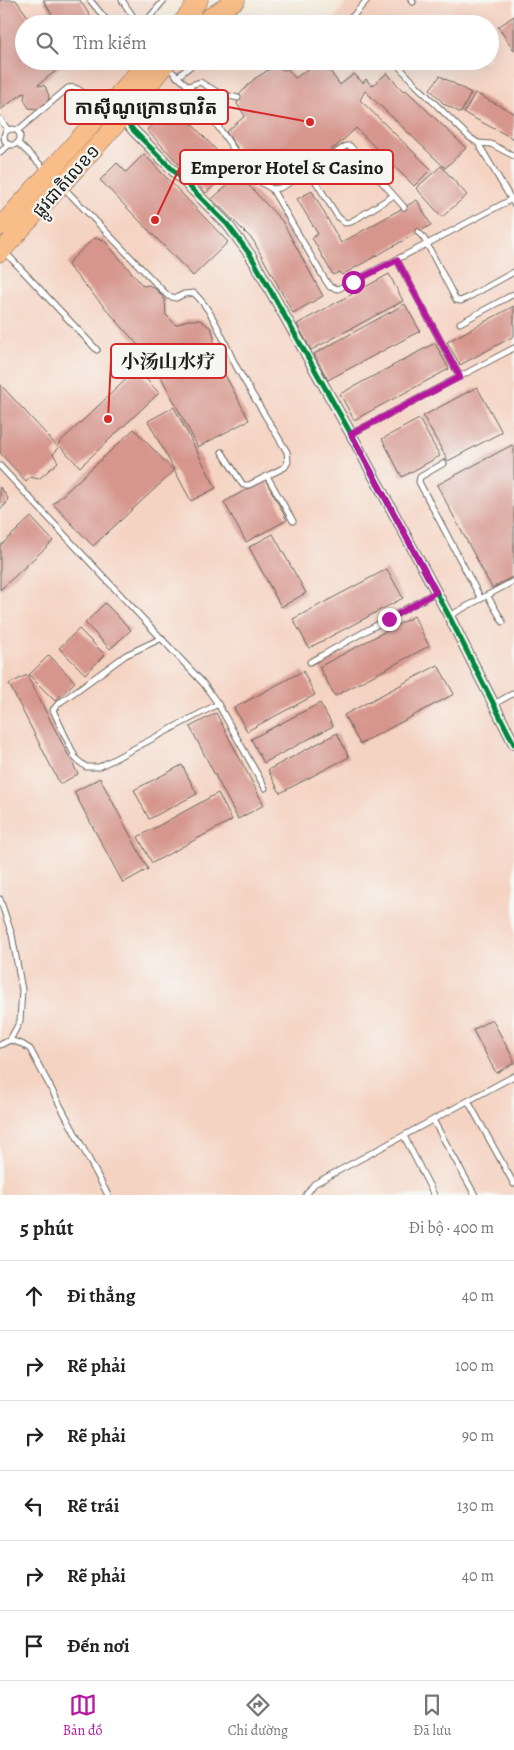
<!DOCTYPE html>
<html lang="vi">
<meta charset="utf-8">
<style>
:root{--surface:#fff;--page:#f2f2f2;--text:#222;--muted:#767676;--line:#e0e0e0;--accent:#b5179e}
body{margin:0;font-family:Alegreya,"Noto Serif SC","Noto Sans Khmer",serif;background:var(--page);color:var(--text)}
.stop{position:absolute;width:15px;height:15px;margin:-11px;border:4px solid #b5179e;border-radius:50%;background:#fff}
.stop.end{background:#b5179e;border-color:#fff;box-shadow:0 1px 5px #0008}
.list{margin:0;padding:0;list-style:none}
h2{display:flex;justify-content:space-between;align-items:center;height:65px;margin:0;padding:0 20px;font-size:21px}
h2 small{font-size:16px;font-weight:400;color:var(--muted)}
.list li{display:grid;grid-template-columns:32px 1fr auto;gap:15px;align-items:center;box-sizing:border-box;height:70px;padding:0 20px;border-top:1px solid var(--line)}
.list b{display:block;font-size:19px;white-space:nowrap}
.list em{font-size:16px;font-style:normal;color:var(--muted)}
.icon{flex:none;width:28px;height:28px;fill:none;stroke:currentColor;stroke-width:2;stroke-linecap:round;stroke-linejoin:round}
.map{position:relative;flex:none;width:514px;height:1195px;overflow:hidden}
.search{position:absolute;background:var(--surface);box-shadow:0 5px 20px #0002;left:15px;right:15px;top:15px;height:55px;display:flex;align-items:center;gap:12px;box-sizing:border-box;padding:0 18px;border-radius:28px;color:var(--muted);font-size:19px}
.sheet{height:485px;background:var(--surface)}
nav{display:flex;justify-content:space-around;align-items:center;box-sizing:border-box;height:70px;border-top:1px solid var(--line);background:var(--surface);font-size:14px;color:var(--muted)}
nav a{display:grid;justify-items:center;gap:2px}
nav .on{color:var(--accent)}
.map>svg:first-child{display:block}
.built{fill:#f5d3c2}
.building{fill:#d6968d}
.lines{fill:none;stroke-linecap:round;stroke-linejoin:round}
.service-casing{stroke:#68645e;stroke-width:7}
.minor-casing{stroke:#68645e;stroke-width:12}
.trunk-casing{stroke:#68645e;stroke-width:19}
.service{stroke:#fff;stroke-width:5}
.minor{stroke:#fff;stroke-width:10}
.trunk{stroke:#f8bd89;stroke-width:18}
.cycleway-casing{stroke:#f6f6f2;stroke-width:8}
.cycleway{stroke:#00873e;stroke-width:5}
.route{stroke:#b5179e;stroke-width:6}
.labels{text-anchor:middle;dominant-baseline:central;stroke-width:4.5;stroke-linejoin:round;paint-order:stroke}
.street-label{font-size:18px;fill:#1c1c1c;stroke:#f6f6f2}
.leader{fill:none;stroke:#d62828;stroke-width:2}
.callout-dot{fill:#d62828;stroke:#f6f6f2;stroke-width:2}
.callout{fill:#f6f6f2;stroke:#d62828;stroke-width:2}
.callout-label{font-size:19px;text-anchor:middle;font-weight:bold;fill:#1c1c1c}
</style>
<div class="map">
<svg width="514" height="1195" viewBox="0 0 514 1195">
<rect width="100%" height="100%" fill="#f6f6f2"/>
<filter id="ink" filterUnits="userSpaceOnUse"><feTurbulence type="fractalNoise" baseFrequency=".02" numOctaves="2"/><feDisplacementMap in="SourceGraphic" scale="10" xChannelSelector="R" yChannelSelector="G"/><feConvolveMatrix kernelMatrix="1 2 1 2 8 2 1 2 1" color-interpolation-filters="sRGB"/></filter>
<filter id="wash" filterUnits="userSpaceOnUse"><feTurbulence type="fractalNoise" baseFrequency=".0096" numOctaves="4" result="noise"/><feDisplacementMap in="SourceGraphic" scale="20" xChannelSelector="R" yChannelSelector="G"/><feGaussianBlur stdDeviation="1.12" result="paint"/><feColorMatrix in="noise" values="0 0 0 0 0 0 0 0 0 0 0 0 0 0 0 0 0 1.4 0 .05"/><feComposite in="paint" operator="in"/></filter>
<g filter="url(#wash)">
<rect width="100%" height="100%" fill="#f4eada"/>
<path class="built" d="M0,0H167L154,19L159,24H24V61H490V24H306L331,21L349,0H514V1195H0Z"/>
<g id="blocks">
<g class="building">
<path d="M0,0H16L33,24H24V61H61L63,65L38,85L45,86L49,96L48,102L42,108L36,109L29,108L24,100L25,92L0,110Z"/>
<path d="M43,0H80L95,24H58Z"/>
<path d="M514,16V50L498,27Z"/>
<path d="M320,61H323L340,85L354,74L363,83L366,79L372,86L387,73L403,91L406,90L466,148L445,168L365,91L360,100L431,169L414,186L356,128L338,145L307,165L299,160L277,176L271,167L258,177L226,132L245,116L237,104L239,95L254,79L270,69L286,67L295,78Z"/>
<path d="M440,76L471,93L461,113L444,104L430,89Z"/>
<path d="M475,93L514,113V139L464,113Z"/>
<path d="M174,105L233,168L206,193L147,130Z"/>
<path d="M144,154L228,242L193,276L100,180L117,163L126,172Z"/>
<path d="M441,166L467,195L442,217L416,188Z"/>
<path d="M239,175L282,221L323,296L293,313L253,240L212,199Z"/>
<path d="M312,191L341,243L417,200L431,225L342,275L339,272L333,275L312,238L318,234L297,199Z"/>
<path d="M97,238L104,240L143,286L149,285L157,290L165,300L166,315L176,325L187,320H200L211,328L214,336V345L212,350L249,420L198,447L153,362L69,267L68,264L71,260L93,239Z"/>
<path d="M389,274L403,301L311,350L297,324Z"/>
<path d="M405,304L420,331L328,380L314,354Z"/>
<path d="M514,306V336L460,365L447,342Z"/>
<path d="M435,343L449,369L354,420L340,394Z"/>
<path d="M137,369L159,393L80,467L58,444Z"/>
<path d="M0,384L59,448L53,454L58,462L39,479L30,477L26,481L0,453Z"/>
<path d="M477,387L502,432L448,461L423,416Z"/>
<path d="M174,407L216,488L191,501L148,421Z"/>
<path d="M419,419L440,456L402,477L382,439Z"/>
<path d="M134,429L174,471L93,546L53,504Z"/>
<path d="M512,445L514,448V576L492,588L437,485Z"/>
<path d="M265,479L287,520L246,542L224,502Z"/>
<path d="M0,487L8,498L6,504L0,509Z"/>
<path d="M31,517L53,541L0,590V546Z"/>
<path d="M273,534L306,593L281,607L249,547Z"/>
<path d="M387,569L403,598L309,648L293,619Z"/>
<path d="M105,603L131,630L110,649L85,623Z"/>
<path d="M414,616L429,646L335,696L319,667Z"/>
<path d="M79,629L105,655L85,674L59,648Z"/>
<path d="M49,655L75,682L55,701L29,675Z"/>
<path d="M438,665L454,694L360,744L344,715Z"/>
<path d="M303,671L315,695L247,731L234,708Z"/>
<path d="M27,675L78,774L60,784L9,684Z"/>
<path d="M320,703L333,726L264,763L251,739Z"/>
<path d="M216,713L264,805L238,819L190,727Z"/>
<path d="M337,733L349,757L280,793L268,770Z"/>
<path d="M182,765L197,794L149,819L134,790Z"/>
<path d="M100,778L148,869L123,883L74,792Z"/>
<path d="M218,793L232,820L152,863L138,837Z"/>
<path d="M492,1019L514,1060V1063L496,1073L473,1030Z"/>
</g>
</g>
</g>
<g filter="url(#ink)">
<use href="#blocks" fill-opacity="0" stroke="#68645e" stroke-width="1"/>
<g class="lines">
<g class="service-casing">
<g id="service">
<path d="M90,0L108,22L119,23L133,17"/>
<path d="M122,0L138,24"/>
<path d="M411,0L413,2"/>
<path d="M144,24L164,0"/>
<path d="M338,24L352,17"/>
<path d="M359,24L352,17L367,0"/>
<path d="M283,61L284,67"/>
<path d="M394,61L416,85L469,137L478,143L491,144L514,156"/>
<path d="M167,67L188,86L200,82L221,94L238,98"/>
<path d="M177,77L197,61"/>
<path d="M188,86L202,99L207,111L249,171L262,183L272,189L280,188L296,179L346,146H350L404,207"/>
<path d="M0,119L8,130"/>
<circle cx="12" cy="137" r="8"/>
<path d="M17,131L68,88C81,84 91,103 99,112"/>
<path d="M18,143L46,170"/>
<path d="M478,143L514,204"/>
<path d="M0,152L9,145"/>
<path d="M309,171L338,217L345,223L351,222L393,196"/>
<path d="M64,188L168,296L176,298L184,294L194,293C214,312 224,342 236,366C252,395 270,423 287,452L288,462L285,467L249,485H243L222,452"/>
<path d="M272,189L324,278L330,287L338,289L427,244L423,237L418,232"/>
<path d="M514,198L427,244L456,300L461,301L467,298L514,272"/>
<path d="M5,252L97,350"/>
<path d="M397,260L460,377"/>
<path d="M460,323L514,294"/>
<path d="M351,434L514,348"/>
<path d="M444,463L420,477L419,482L481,599"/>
<path d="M0,466L203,683L218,704L265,788"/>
<path d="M267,476L293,521"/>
<path d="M487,595L503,622"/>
<path d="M449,616L514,581"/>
<path d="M162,638L126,655L58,704L53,710L76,759L86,767H99L218,704"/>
<path d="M310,662L436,592"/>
<path d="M494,704L514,693"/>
<path d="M0,899L12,935L22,990L20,1021L10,1040L0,1045"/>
<path d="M10,1040L22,1044L30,1049L108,1195"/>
<path d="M468,1101L514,1184"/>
<path d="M433,1120L475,1195"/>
<path d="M404,1136L434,1195"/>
<path d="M306,1195L314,1184L514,1076"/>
</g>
</g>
<g class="minor-casing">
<path id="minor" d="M123,117L134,131L227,224L251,256L351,434L449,616L514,744"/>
</g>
<g class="trunk-casing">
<g id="trunk">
<path d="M181,24L199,0"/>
<path d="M202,24L210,17L236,0"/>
<path d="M0,227L148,61"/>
<path d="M0,253L123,117L168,61"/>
</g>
</g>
<use href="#service" class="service"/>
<use href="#minor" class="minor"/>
<use href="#trunk" class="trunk"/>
<g class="cycleway-casing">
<path id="cycleway" d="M123,117L134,131L227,224L251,256L351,434L449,616L514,744"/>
</g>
<use href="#cycleway" class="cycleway"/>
</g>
</g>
<g class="lines" filter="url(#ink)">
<path class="route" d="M353,282L397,260L460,377L351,434L436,592L389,619"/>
</g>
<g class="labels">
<g class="street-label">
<text transform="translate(66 181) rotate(-48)">ផ្លូវជាតិលេខ១</text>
</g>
</g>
<path class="leader" d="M310 122L228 107M155 220L180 167M108 419L111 361"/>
<g class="callout-dot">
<circle cx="310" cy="122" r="5"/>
<circle cx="155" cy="220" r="5"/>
<circle cx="108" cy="419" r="5"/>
</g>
<g class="callout">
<rect x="65" y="90" width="163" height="34" rx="5"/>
<rect x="180" y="150" width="213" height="34" rx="5"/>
<rect x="111" y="344" width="115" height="34" rx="5"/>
</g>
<g class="callout-label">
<text x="146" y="114">កាស៊ីណូក្រោនបាវិត</text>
<text x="287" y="174">Emperor Hotel &amp; Casino</text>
<text x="168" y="368">小汤山水疗</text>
</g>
</svg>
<div class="stop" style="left:353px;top:282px"></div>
<div class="stop end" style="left:389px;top:619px"></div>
<div class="search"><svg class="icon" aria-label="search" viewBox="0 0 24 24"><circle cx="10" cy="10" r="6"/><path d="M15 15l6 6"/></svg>Tìm kiếm</div>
</div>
<section class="sheet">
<h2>5 phút<small>Đi bộ · 400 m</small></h2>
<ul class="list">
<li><svg class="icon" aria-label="ahead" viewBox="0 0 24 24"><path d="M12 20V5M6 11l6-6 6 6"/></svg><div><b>Đi thẳng</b></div><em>40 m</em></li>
<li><svg class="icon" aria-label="right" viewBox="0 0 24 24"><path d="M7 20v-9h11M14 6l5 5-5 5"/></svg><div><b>Rẽ phải</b></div><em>100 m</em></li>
<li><svg class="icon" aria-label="right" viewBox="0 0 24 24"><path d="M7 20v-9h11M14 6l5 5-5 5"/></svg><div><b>Rẽ phải</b></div><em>90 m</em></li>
<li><svg class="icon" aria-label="left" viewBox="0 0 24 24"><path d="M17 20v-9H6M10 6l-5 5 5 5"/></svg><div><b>Rẽ trái</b></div><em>130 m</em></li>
<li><svg class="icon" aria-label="right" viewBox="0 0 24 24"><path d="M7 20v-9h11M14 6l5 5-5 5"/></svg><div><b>Rẽ phải</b></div><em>40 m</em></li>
<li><svg class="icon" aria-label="arrive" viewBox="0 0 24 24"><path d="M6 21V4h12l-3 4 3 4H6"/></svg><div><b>Đến nơi</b></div></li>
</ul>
</section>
<nav>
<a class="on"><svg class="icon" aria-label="map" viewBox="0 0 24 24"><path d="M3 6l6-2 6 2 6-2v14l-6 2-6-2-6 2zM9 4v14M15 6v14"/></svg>Bản đồ</a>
<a><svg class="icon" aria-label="directions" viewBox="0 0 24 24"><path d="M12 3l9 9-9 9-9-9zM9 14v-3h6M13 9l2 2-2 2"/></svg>Chỉ đường</a>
<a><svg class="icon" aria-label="saved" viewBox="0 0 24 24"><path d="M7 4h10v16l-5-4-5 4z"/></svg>Đã lưu</a>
</nav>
